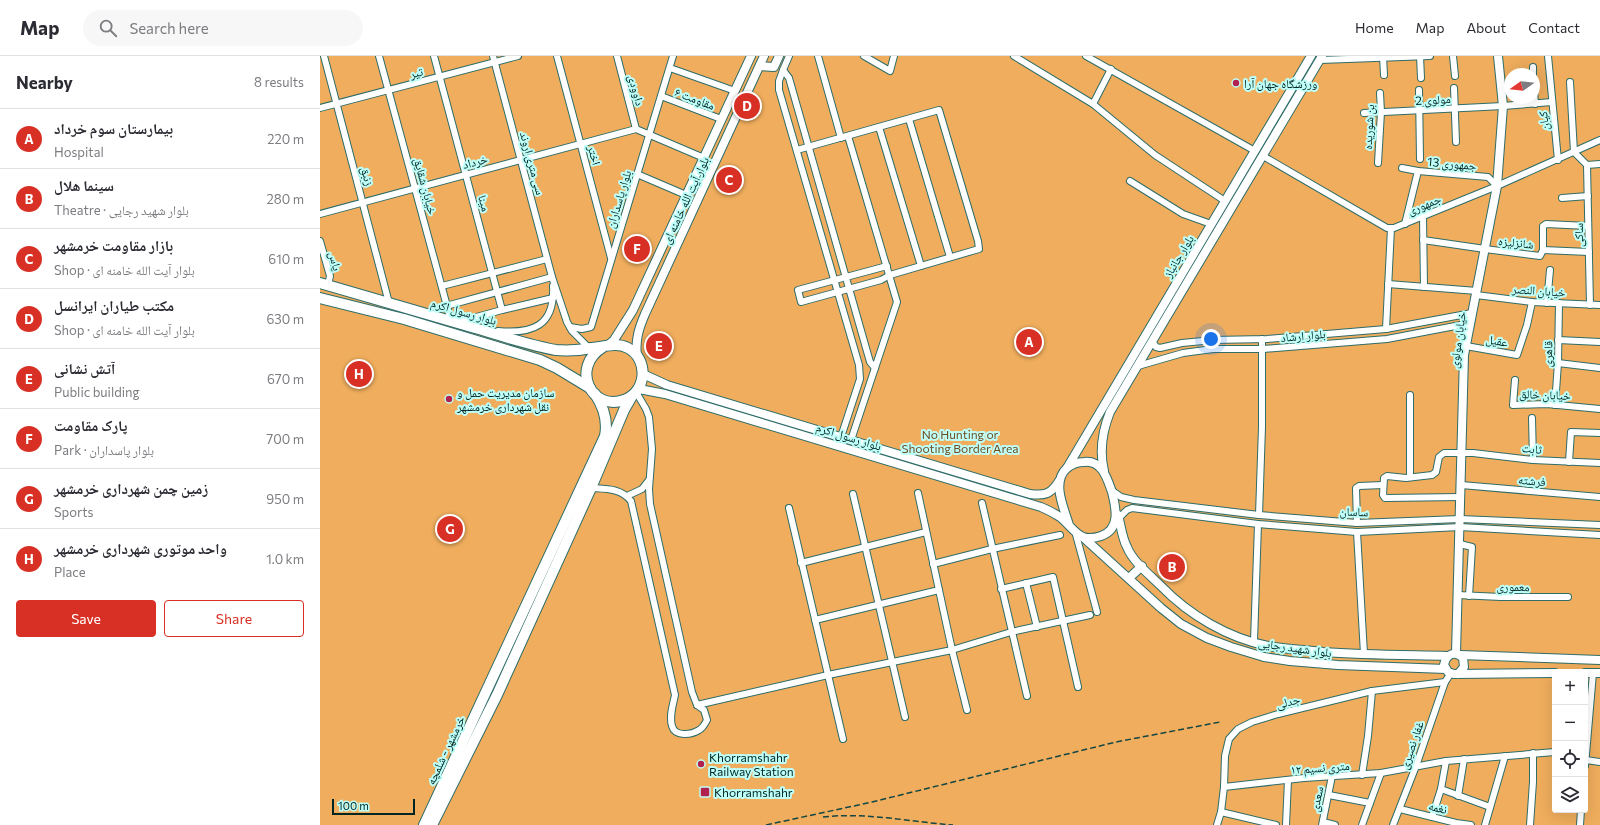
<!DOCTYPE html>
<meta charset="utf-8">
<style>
:root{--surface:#fff;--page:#f7f7f7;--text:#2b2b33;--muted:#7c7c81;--line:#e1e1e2;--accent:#d93025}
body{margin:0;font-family:Commissioner,"Noto Naskh Arabic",sans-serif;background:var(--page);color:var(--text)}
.controls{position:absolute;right:12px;bottom:12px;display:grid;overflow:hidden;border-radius:4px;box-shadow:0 4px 16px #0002}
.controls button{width:36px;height:36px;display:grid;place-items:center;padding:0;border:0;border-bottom:1px solid var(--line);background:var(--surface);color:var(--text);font:20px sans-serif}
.compass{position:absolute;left:1184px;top:12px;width:36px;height:36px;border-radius:50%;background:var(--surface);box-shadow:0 4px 16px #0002;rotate:255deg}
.scale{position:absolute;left:12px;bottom:10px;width:83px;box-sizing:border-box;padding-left:4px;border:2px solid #002523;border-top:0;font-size:11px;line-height:14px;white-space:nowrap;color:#002523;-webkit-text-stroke:3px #befff9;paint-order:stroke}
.you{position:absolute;left:891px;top:283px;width:14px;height:14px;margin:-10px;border:3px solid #fff;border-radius:50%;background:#1a73e8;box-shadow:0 0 0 6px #1a73e833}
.badge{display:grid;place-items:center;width:26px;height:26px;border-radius:50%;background:var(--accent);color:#fff;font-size:13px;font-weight:700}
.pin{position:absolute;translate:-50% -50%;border:2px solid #fff;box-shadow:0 1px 4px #0006}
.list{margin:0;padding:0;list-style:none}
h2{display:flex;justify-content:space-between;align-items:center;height:52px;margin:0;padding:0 16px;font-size:17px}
h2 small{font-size:13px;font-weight:400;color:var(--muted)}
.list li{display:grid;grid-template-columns:26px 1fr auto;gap:12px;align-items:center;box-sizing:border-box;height:60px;padding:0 16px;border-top:1px solid var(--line)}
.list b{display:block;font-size:15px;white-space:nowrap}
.list p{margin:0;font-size:13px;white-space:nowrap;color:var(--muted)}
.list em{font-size:13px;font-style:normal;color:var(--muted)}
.actions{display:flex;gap:8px;padding:12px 16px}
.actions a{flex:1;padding:9px 0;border:1px solid var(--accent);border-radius:4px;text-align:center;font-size:14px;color:var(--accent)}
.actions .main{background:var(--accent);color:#fff}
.icon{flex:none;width:22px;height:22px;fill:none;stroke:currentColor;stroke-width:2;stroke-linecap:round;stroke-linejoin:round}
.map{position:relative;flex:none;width:1280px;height:769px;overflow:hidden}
header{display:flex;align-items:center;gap:24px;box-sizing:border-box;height:56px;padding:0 20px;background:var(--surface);border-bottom:1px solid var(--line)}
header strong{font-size:19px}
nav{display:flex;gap:22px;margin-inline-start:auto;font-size:14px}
.search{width:280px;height:36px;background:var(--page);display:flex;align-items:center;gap:10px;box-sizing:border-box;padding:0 14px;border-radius:22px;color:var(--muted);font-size:15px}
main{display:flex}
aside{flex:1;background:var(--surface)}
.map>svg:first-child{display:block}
.green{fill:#efad5d;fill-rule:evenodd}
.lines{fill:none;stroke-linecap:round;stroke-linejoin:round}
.minor-casing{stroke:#2e6d69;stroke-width:8}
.major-casing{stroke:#2e6d69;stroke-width:10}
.highway-casing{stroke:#2e6d69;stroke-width:12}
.minor{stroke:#fff;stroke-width:6}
.major{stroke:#fff;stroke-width:8}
.highway{stroke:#fff;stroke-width:10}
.rail{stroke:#144643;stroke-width:1.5;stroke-dasharray:6 3;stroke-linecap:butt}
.poi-dot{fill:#b2204d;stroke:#befff9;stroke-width:1.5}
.labels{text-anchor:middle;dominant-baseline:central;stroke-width:4;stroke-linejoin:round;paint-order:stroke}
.street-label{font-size:12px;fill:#002523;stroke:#befff9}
.poi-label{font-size:12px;fill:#002523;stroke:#befff9;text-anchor:start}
.park-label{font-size:12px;fill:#6f4c21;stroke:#befff9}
</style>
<header>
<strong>Map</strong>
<div class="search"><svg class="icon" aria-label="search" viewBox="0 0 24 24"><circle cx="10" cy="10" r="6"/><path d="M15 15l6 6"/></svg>Search here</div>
<nav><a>Home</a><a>Map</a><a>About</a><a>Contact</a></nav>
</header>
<main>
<aside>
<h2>Nearby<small>8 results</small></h2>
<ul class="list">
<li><span class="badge">A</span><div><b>بیمارستان سوم خرداد</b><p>Hospital</p></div><em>220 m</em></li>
<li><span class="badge">B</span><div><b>سینما هلال</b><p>Theatre · بلوار شهید رجایی</p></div><em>280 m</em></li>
<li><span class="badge">C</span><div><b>بازار مقاومت خرمشهر</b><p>Shop · بلوار آیت الله خامنه ای</p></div><em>610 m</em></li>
<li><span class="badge">D</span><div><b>مكتب طياران ايرانسل</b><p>Shop · بلوار آیت الله خامنه ای</p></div><em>630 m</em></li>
<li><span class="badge">E</span><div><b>آتش نشانی</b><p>Public building</p></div><em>670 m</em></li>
<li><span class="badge">F</span><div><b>پارک مقاومت</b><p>Park · بلوار پاسداران</p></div><em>700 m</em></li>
<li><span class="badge">G</span><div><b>زمین چمن شهرداری خرمشهر</b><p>Sports</p></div><em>950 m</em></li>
<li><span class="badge">H</span><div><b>واحد موتوری شهرداری خرمشهر</b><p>Place</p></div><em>1.0 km</em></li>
</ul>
<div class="actions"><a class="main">Save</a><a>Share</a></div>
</aside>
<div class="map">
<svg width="1280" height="769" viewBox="0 0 1280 769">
<rect width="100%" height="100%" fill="#83faf2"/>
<path class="green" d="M0,0H1280V769H0ZM1190,18H1214V42H1190ZM1235,616H1265V754H1235Z"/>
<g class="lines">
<g class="minor-casing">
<g id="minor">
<path d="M4,0L69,247"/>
<path d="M59,0L131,265"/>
<path d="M114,0L182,254L138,266"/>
<path d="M173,0L232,221L247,266L252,275L266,289L271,292"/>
<path d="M237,0L291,202"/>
<path d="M297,0L316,73"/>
<path d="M498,0L521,82"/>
<path d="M544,0L570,15L574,0"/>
<path d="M694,0L773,48L791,13"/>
<path d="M766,0L935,95"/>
<path d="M1063,0L1064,19"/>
<path d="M1100,0L1101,22"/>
<path d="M1133,0L1135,20"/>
<path d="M1228,0L1238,104"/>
<path d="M1000,4L1110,0"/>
<path d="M1213,11V18"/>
<path d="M350,12L415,35"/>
<path d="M463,14L469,0"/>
<path d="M1250,26L1254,96L1267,109L1280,108"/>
<path d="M1134,32L1136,86"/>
<path d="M1099,34L1100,103"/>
<path d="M1214,34L1215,48"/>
<path d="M341,40L401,63"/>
<path d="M773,48L835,99L905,145"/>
<path d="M0,52L198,0"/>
<path d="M1044,57L1183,50L1232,46"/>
<path d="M589,63L630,201"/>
<path d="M559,71L601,210"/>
<path d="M316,73L384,102"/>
<path d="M528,80L577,246L531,384"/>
<path d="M477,94L619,54L658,185L659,193L570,219L561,224L481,246L478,234L567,210"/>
<path d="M943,100L1067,172H1074L1177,130L1280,84"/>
<path d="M1058,107L1061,56L1060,37"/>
<path d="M1267,109L1270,249"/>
<path d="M1082,112L1098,115L1168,121L1177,130"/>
<path d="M317,118L366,139"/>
<path d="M810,125L863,158L891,168"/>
<path d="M1242,142L1268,140"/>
<path d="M0,158L316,73"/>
<path d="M1103,161L1104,231"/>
<path d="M1085,168L1098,115"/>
<path d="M1103,184L1165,193L1220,200L1223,194V170L1226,168L1268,170"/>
<path d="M0,185L10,220L8,229"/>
<path d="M1223,194L1269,196"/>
<path d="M1068,228L1157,235"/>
<path d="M122,230L227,203"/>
<path d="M1156,239L1212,246L1280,249"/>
<path d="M1227,247L1230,214"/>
<path d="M126,250L232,221"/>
<path d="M182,254L233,242"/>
<path d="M250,271L262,273L271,271L353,0"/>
<path d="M1066,273L1071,172"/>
<path d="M178,275C213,278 235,270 233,230"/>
<path d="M1238,284L1280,286"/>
<path d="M832,285L836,291L840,292L862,287L893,284L947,283L1066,273L1152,257"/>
<path d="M1146,290L1197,299L1207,269L1212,246"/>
<path d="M1238,307L1280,312"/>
<path d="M818,310L863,297L893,293H943L1067,283L1151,267"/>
<path d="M1195,324L1193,349L1227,348L1280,353"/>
<path d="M1235,349L1238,307L1239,247"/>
<path d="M1212,362L1213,404"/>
<path d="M521,381L540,323L539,309L459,34V25L463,14L469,22L550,306L555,312"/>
<path d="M1249,406L1251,376L1280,377"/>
<path d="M1090,421V339"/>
<path d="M1141,429L1280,441"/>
<path d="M271,432C286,433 301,432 311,445L355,639C353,649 349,660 352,670C355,681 371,679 379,674C383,672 385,668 387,664L384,654L377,649L372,636L330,448L329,433L332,393L329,361L326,353L316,336"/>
<path d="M791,434L801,441L814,444L939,459L1037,467L1140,463L1280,469"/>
<path d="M598,437L632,594L647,654"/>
<path d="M533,438L585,661"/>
<path d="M307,440L322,433L329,424"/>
<path d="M1141,441L1065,442L1063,439L1064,422L1067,420L1086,422L1112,419L1116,416L1119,401L1124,397H1153L1213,404L1280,407"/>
<path d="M662,447L707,640"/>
<path d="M469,452L523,683"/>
<path d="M939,459L942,371V283"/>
<path d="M799,462L807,454L812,452L938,468L1037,476L1140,471L1280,479"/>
<path d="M1037,467L1036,432L1039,430L1063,429"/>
<path d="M755,475L777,556"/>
<path d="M1037,476L1044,598"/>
<path d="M1140,488L1152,491L1149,540"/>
<path d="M481,507L606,476"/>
<path d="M613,508L672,493L740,479"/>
<path d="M706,527L717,571"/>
<path d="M681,533L733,521L758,631"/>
<path d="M1138,539L1181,541H1248"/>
<path d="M495,564L619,534"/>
<path d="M934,585L938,468"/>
<path d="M377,649L508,619L632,594L691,576L770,559"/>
<path d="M1266,704L1280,706"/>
<path d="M1265,710L1273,617"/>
<path d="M1042,719L1048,680L1052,635"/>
<path d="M904,731L984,722L1061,717L1126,705L1235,696"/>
<path d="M1121,733L1170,751"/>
<path d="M1009,739L1050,747"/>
<path d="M1138,740L1144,703"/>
<path d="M1080,753L1136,767L1151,769"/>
<path d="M901,756L956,769"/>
<path d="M1112,761L1121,733L1126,705"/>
<path d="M1003,766L1015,769"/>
<path d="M897,769L901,756L904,731L905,700L909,683L918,673L932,666L958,658L1052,635L1125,626"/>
<path d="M966,769L968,724"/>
<path d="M1002,769L1012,720"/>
<path d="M1042,769L1061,717"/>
<path d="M1073,769L1096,710L1125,626L1131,617"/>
<path d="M1165,769L1185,700"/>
<path d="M1210,769L1213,726V697"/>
<path d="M1260,769L1261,754"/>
</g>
</g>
<g class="major-casing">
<g id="major">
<path d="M440,10L454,11L459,0"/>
<path d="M288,289L294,284L313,254L431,0"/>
<path d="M317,300C315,284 319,272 325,258L444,0"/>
<path d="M323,318L347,329L710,438C725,440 731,438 739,425"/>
<path d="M319,333L345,338L721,451C728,454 734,457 740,461C748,467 754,477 763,481C769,483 775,482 781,480C801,473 796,452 792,436C787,422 782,404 764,406C758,406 752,408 747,412C731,426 744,452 749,469"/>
<path d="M747,412L991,0"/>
<path d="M784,415C779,394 782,376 790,356L1002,0"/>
<path d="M798,459C801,470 802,482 807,491C813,506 830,519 841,530C869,559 908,582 948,590C966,593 984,594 1003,596C1044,599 1086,599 1127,600"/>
<path d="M764,482L841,552L861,568L887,582L911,591L944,601L970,605L1018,609L1126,613"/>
<path d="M809,522L822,510"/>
<path d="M1136,597L1144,299L1177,130L1183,50L1178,0"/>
<path d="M1140,599L1280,604"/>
<path d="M1265,617H1280"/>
<path d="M1138,618L1144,611L1143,602C1135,594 1126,598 1124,609L1128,616L1134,618L1235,617"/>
</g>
</g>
<g class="highway-casing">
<g id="highway">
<path d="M0,227C49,241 99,256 148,270C177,278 207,289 236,294C248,295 261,294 272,292C284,291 296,286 308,292C329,303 327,336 304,344C271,356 250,311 283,291"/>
<path d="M0,242L84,263L220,304L237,312L270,332"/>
<path d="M113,767L177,639L271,432L304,354L312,340"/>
<path d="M104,769L285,380C288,365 283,350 275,338"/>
</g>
</g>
<use href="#minor" class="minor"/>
<use href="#major" class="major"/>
<use href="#highway" class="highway"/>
<g class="rail">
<path d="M503,761C546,756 591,766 633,769"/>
<path d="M446,769L552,746L796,686L900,666"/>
</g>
</g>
<g class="poi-dot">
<circle cx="916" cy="27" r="4"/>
<circle cx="129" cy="343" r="4"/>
<circle cx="381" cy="708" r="4"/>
<rect x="380" y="731" width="10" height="10" rx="2"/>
</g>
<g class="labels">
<g class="street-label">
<text transform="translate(96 16) rotate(-15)">تیر</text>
<text transform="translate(317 34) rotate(75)">داوودی</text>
<text transform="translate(375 42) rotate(21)">مقاومت ۶</text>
<text transform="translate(1113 43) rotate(-3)">مولوی 2</text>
<text transform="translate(1223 65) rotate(-96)">کیان</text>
<text transform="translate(1048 71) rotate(-87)">بن شوریده</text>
<text transform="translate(275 99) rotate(75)">اختر</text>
<text transform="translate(155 105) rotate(-15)">خرداد</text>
<text transform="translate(213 107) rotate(75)">سی متری اروند</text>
<text transform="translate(1132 107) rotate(5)">جمهوری 13</text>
<text transform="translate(48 120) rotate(75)">زنبق</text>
<text transform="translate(106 130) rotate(75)">خیابان شقایق</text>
<text transform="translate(298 143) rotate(-73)">بلوار پاسداران</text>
<text transform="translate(365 144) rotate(-65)">بلوار آیت الله خامنه ای</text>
<text transform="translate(165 147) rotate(75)">مینا</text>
<text transform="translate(1104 148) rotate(-22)">جمهوری</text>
<text transform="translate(1258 179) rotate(-91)">ساکی</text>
<text transform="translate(1196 186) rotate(6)">شانزلیزه</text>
<text transform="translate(858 200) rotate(-59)">بلوار جانباز</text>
<text transform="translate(16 205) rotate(76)">یاس</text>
<text transform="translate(1219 234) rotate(4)">خیابان النصر</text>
<text transform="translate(144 255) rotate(16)">بلوار رسول اکرم</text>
<text transform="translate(983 279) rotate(-5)">بلوار ارشاد</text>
<text transform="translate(1137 284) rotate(-82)">خیابان مولوی</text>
<text transform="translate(1177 284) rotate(10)">عقیل</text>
<text transform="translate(1227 298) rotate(-88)">قاهری</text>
<text transform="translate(1225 338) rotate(2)">خیابان خالق</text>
<text transform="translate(529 380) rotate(17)">بلوار رسول اکرم</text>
<text transform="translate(1212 392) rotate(5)">ثابت</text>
<text transform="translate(1212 424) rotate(5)">فرشته</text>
<text transform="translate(1034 455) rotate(2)">ساسان</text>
<text transform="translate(1193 530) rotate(1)">معموری</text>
<text transform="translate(975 591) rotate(8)">بلوار شهید رجایی</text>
<text transform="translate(968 645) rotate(-14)">جدلی</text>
<text transform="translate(1091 689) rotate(-71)">غفار نصیری</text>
<text transform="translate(125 694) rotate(-65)">خرمشهر - شلمچه</text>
<text transform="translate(1000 711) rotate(-4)">۱۲ متری نسیم</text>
<text transform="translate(996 743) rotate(-79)">سعدی</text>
<text transform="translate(1118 751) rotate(14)">نغمه</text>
</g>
<g class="poi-label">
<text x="924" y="27">ورزشگاه جهان آرا</text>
<text x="137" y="336">سازمان مدیریت حمل و<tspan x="137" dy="14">نقل شهرداری خرمشهر</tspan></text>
<text x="389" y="701">Khorramshahr<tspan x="389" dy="14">Railway Station</tspan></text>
<text x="394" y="736">Khorramshahr</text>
</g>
<g class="park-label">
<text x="640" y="378">No Hunting or<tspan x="640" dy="14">Shooting Border Area</tspan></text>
</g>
</g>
</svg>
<div class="controls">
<button>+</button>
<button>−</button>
<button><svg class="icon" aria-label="locate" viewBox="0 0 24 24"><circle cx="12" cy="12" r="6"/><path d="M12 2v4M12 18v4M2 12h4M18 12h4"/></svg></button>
<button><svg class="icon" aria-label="layers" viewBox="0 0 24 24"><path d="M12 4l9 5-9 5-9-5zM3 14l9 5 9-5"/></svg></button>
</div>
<svg class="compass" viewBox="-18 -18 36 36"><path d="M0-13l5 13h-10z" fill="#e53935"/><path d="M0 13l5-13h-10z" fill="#7c7c81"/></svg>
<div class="scale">100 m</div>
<div class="you"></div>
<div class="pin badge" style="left:709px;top:286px">A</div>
<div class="pin badge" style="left:852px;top:511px">B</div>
<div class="pin badge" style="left:409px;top:124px">C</div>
<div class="pin badge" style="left:427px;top:50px">D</div>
<div class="pin badge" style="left:339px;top:290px">E</div>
<div class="pin badge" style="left:317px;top:193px">F</div>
<div class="pin badge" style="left:130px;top:473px">G</div>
<div class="pin badge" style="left:39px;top:318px">H</div>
</div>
</main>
